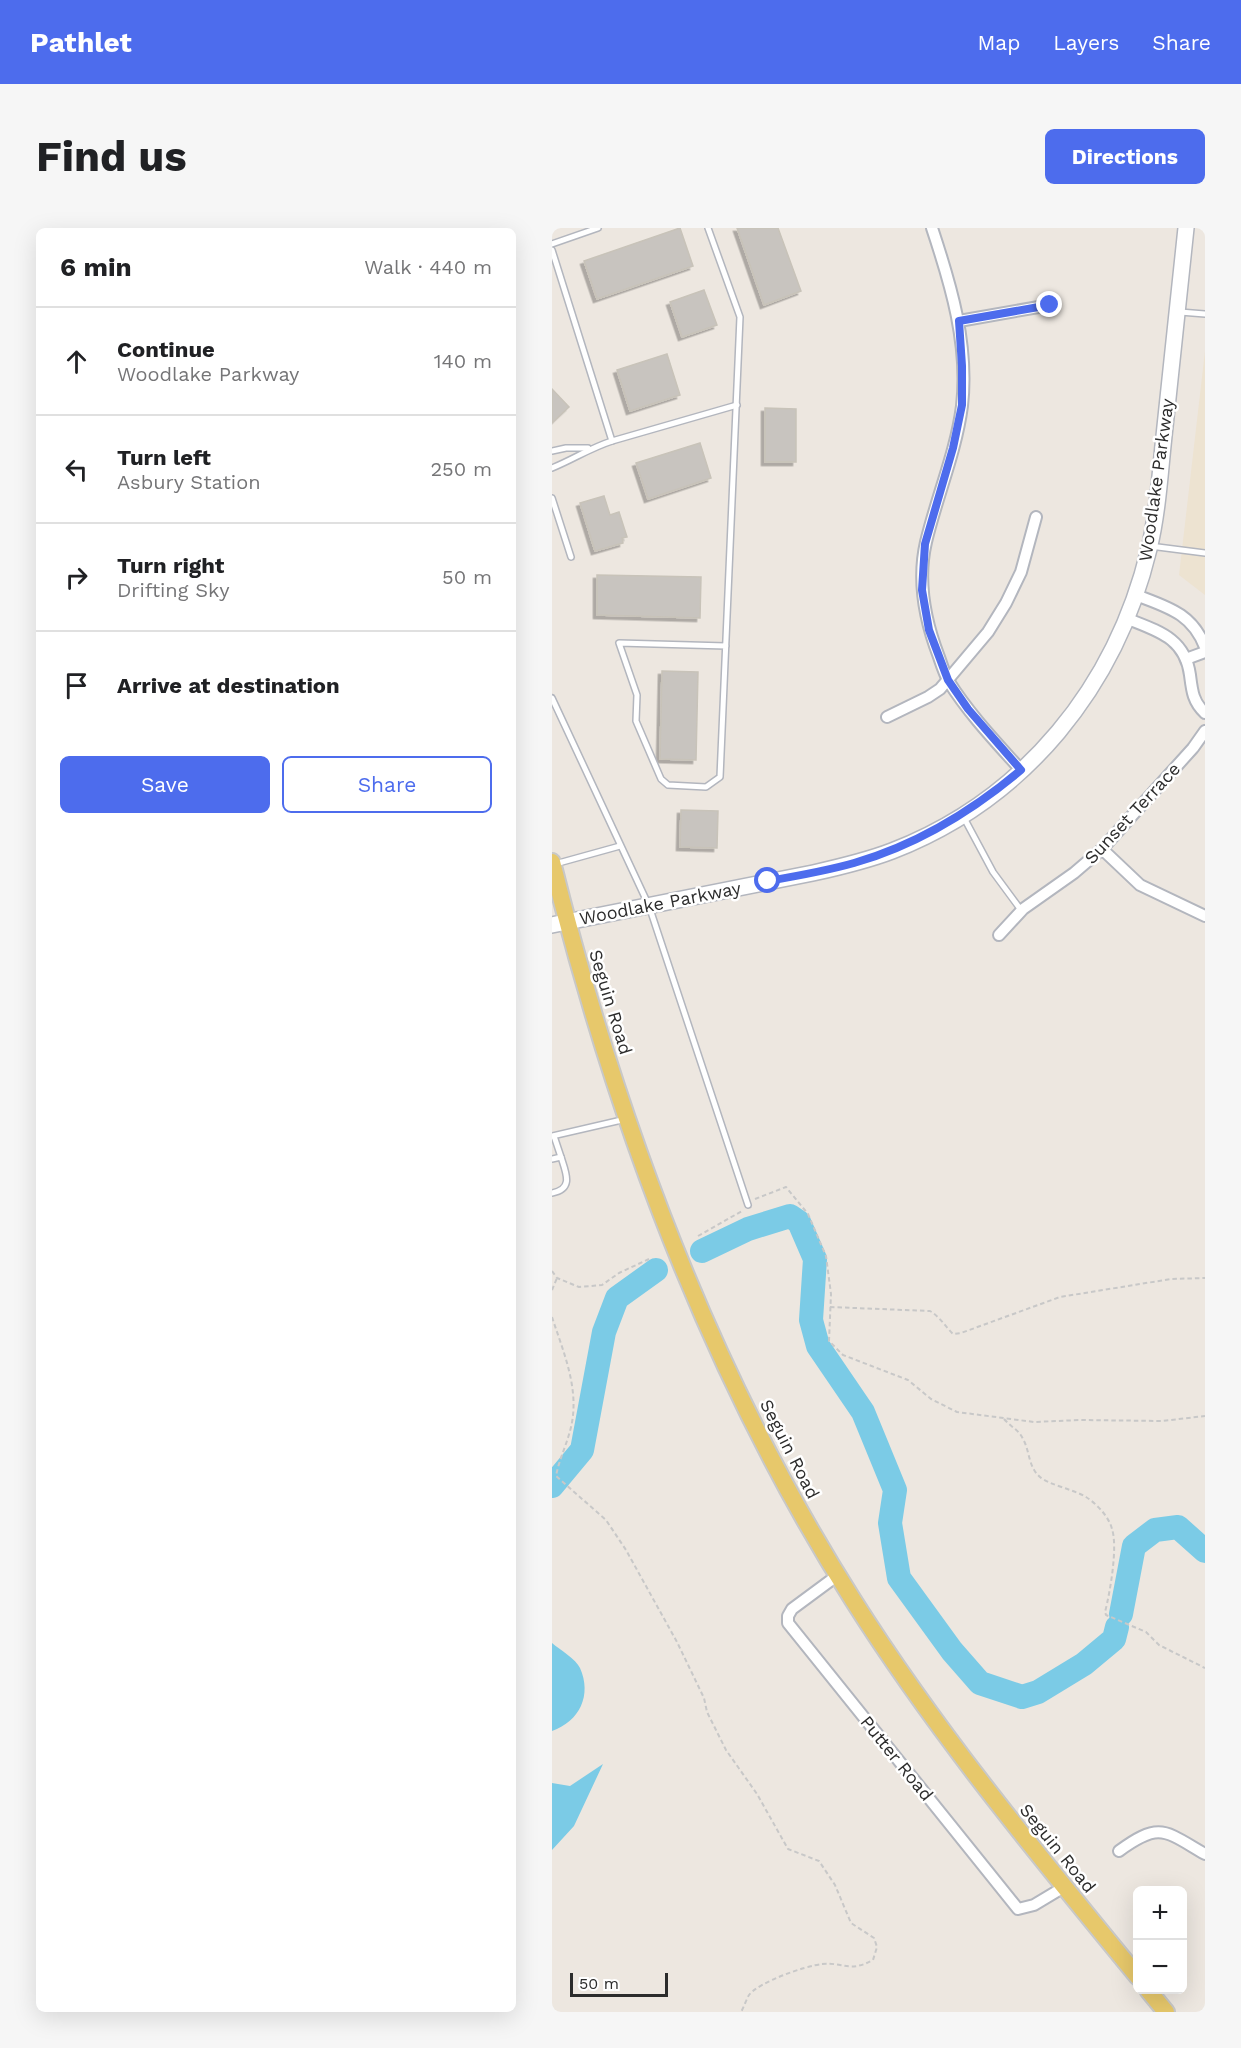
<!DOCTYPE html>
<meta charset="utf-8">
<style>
:root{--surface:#fff;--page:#f6f6f6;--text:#202124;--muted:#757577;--line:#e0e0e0;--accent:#4d6ced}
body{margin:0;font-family:"Work Sans",sans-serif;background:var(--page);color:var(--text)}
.controls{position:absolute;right:18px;bottom:18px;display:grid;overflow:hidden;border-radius:9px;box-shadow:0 6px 24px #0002}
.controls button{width:54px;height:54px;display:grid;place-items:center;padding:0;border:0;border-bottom:2px solid var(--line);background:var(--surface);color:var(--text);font:30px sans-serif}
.scale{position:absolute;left:18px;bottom:15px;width:98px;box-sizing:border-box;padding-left:6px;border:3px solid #2c2c2c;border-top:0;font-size:16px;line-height:21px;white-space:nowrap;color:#2c2c2c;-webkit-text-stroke:4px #fff;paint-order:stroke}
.stop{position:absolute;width:18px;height:18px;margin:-14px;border:4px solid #4d6ced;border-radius:50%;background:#fff}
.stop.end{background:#4d6ced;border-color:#fff;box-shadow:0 2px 6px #0008}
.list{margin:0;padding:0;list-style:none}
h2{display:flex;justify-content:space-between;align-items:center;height:78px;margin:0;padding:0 24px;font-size:26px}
h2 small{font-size:20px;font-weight:400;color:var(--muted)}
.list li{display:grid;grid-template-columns:39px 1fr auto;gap:18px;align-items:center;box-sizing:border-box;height:108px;padding:0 24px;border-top:2px solid var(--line)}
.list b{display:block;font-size:22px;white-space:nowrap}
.list p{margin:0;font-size:20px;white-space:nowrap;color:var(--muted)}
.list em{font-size:20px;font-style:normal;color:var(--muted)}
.actions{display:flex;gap:12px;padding:18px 24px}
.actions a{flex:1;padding:14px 0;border:2px solid var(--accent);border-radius:9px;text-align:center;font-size:21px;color:var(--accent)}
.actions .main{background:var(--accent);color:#fff}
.icon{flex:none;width:33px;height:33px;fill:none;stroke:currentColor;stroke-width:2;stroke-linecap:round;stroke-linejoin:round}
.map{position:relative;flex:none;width:653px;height:1784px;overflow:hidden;border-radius:9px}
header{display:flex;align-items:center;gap:36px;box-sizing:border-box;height:84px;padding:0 30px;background:var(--accent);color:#fff}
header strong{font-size:28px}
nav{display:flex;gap:33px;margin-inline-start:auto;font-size:21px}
.intro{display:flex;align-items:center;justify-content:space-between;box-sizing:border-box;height:144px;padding:0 36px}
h1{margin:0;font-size:42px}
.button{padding:15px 27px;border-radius:9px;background:var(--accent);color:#fff;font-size:21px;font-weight:700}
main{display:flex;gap:36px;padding:0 36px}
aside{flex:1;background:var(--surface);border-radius:9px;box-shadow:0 6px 24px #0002}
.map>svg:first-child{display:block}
.education{fill:#ede3d1}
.water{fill:#7bcbe6}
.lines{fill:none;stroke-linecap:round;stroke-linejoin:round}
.river{stroke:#7bcbe6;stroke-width:24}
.building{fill:#c8c4bf;stroke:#c8c3b9;stroke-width:1.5;filter:url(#shadow)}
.lane-casing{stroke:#b3b6be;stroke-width:8}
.street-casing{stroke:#b3b6be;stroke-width:14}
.secondary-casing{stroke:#b3b6be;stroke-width:18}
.primary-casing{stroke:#c8c8c8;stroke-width:20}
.path{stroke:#c8c8c8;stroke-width:2;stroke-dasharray:4.5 3;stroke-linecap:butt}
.lane{stroke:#fff;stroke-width:5}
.street{stroke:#fff;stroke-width:10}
.secondary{stroke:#fff;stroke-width:15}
.primary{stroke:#e7c86b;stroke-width:16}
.route{stroke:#4d6ced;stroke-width:8}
.labels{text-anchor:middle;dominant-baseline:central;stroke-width:5;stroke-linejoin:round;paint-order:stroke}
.street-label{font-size:18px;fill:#2c2c2c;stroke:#fff}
</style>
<header>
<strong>Pathlet</strong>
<nav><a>Map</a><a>Layers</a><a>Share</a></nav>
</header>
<div class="intro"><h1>Find us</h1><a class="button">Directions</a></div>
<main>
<aside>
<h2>6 min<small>Walk · 440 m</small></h2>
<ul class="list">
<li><svg class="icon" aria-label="ahead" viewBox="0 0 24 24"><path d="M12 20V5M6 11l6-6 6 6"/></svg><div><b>Continue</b><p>Woodlake Parkway</p></div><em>140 m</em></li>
<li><svg class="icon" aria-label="left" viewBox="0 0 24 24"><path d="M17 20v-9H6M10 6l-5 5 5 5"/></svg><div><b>Turn left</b><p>Asbury Station</p></div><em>250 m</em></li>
<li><svg class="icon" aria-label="right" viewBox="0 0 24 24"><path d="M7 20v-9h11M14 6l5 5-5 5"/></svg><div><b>Turn right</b><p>Drifting Sky</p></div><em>50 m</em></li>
<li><svg class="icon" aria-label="arrive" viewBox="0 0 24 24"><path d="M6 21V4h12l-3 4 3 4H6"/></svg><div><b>Arrive at destination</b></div></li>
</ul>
<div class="actions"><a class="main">Save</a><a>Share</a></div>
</aside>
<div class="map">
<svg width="653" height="1784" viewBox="0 0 653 1784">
<defs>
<filter id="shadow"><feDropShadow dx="-3.5" dy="3.5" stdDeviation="0" flood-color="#0004"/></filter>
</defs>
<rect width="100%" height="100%" fill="#ede7e0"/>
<path class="education" d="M653,123V367L627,347Z"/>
<g class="water">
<path d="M0,1415C8,1422 24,1431 28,1440C40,1467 28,1493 0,1503Z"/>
<path d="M51,1536L22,1598L0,1622V1555L18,1558Z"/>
</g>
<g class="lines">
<g class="river">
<path d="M150,1023L196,1001L238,988L247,994L263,1031L259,1092L266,1118L311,1184L343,1262L338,1295L347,1350L400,1423L428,1455L470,1469L486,1464L532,1436L562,1411L565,1399"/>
<path d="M0,1258L30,1222L52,1104L65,1070L104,1042"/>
<path d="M569,1386L582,1318L603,1302L626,1299L653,1323"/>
</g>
</g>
<g class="building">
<path d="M128,0L141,38L45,71L32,33Z"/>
<path d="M185,0H226L249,63L212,77Z"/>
<path d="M152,62L165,97L130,109L118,74Z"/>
<path d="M115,126L128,167L78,183L65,142Z"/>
<path d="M0,161L17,179L0,195Z"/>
<path d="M213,180L244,181V234H213Z"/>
<path d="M148,215L159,250L96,271L84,235Z"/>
<path d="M52,268L58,287L67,284L75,309L70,310L71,315L43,323L28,275Z"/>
<path d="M45,347L149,349L148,390L45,387Z"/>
<path d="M110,443L146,444L144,532L108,531Z"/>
<path d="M129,582L166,583L165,620L128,619Z"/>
</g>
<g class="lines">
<g class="lane-casing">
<g id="lane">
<path d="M156,0L188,89L168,549L154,559L116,557L109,551L84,493L85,467L67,415L174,418"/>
<path d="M0,16L46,0"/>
<path d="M0,22L60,213L185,177"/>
<path d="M628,84L653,86"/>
<path d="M0,223L14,220H36"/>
<path d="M0,240C22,231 38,220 60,213"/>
<path d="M0,270L19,329"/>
<path d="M598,318L653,325"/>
<path d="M0,470L97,678L196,977"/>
<path d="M411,588L441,644L469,682"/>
<path d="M3,636L68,618"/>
<path d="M0,908L74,891"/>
<path d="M0,931L9,929L2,908"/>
<path d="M0,965C22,961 14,945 9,929"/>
</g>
</g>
<g class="street-casing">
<g id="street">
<path d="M380,0C399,57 417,117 410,178C404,224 385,268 374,314C365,353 373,393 387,429C390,438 393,447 397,454C418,487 444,514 469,542"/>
<path d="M407,93L498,77"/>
<path d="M584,367C615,379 640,385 653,419"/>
<path d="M576,391C606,403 633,410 638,447C640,463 641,474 653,485"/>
<path d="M634,431L653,424"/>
<path d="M335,489L376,469L388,461L436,404L454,375L469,344L484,289"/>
<path d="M550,621L588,657L653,688"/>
<path d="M447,707L471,681L522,645L550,621L641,520L653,503"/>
<path d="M286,1347L240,1381L236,1388V1395L466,1681L482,1677L512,1659"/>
<path d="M567,1623C608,1593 613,1603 653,1626"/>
</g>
</g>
<g class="secondary-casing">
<path id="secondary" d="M0,697L261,645C288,639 314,633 340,623C474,571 564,458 597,321C606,284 608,245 612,208C619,139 627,69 634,0"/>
</g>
<g class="primary-casing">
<g id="primary">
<path d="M0,634C64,892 158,1147 301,1372C385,1505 486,1627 586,1749"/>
<path d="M596,1762L614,1784"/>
</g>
</g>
<g class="path">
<path d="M203,971L234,959L256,986L274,1028L279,1066L277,1113L291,1127L356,1152L379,1171L405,1184L482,1194L528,1192L610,1193L653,1188"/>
<path d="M146,1008L190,983"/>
<path d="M0,1043L5,1050L27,1059L50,1057L67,1045L97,1031"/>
<path d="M0,1062L5,1050"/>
<path d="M278,1079L378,1083C387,1088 393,1098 401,1106L409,1105L508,1069L619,1051L653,1050"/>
<path d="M0,1089C12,1126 29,1164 18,1203C14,1218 7,1232 4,1248L54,1292L74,1322L125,1414L152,1470L155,1484L174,1522L205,1566L236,1621L267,1633L283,1657L299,1695L322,1710L325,1719L321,1732C297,1745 292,1734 270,1736C253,1738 207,1754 197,1767C194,1772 192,1779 189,1784"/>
<path d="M452,1191C459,1199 467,1202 471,1211C478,1223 476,1239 488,1249C497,1257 521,1261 534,1269C545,1276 557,1289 560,1301C566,1319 558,1365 553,1384L554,1387L594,1404L607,1417L653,1440"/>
</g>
<use href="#lane" class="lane"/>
<use href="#street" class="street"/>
<use href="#secondary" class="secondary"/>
<use href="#primary" class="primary"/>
</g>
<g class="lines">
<path class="route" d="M216,653C245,648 274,643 302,635C365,617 419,584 469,542L416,481L396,452L377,402L370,362L373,316L401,220L410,177V138L407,93L498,77"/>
</g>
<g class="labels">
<g class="street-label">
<text transform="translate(604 252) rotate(-82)">Woodlake Parkway</text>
<text transform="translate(580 585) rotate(-47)">Sunset Terrace</text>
<text transform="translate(108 675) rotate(-11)">Woodlake Parkway</text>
<text transform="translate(59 774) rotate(73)">Seguin Road</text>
<text transform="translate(238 1221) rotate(63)">Seguin Road</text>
<text transform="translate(345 1530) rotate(51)">Putter Road</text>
<text transform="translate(506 1620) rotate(51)">Seguin Road</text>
</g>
</g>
</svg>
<div class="controls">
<button>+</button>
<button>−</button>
</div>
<div class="scale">50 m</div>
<div class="stop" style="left:216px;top:653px"></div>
<div class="stop end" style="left:498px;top:77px"></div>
</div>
</main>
